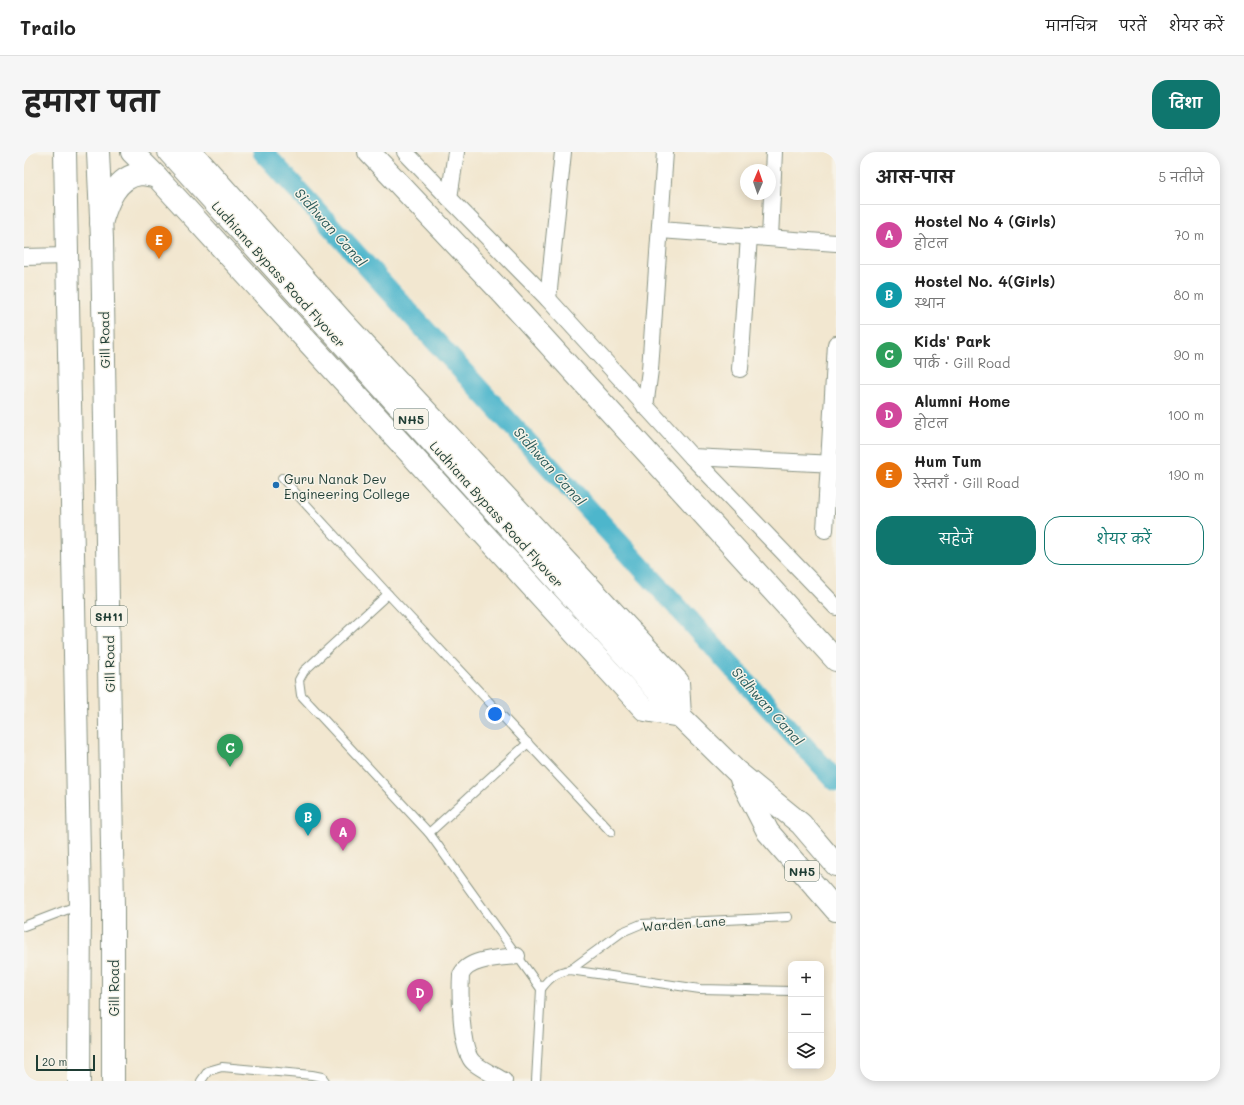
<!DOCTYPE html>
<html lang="hi">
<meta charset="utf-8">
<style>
:root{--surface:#fff;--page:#f6f6f6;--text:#222;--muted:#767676;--line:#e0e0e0;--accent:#0f766e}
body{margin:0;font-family:Mali,"Playpen Sans Deva",sans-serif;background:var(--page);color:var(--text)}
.controls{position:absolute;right:12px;bottom:12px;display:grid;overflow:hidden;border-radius:8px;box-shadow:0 2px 10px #0003}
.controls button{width:36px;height:36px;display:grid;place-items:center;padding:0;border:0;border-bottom:1px solid var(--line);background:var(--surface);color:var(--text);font:20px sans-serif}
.compass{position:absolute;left:716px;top:12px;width:36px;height:36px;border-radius:50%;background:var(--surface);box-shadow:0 2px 10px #0003;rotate:2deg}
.scale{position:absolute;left:12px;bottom:10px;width:59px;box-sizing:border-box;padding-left:4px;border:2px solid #1f3d34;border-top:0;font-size:11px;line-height:14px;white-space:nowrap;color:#1f3d34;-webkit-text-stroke:3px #f7f3e8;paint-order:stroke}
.you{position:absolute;left:471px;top:562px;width:14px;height:14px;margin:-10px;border:3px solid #fff;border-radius:50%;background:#1a73e8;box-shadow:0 0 0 6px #1a73e833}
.badge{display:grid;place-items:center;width:26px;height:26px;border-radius:50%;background:var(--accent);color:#fff;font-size:13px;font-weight:700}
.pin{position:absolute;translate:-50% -33px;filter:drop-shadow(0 1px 2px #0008)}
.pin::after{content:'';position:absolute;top:21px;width:14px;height:12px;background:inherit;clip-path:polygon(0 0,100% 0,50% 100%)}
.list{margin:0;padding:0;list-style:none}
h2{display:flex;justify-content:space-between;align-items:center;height:52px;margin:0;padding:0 16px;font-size:17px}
h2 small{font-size:13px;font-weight:400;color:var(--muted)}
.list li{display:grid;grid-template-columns:26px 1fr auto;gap:12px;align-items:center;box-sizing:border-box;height:60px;padding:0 16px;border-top:1px solid var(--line)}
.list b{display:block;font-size:15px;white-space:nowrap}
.list p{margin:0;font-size:13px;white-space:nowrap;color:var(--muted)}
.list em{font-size:13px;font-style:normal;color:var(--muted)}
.actions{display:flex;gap:8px;padding:12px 16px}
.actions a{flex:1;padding:9px 0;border:1px solid var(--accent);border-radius:16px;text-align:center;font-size:14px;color:var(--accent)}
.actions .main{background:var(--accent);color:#fff}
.icon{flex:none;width:22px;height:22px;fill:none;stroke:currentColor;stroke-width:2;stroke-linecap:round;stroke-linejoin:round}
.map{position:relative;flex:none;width:812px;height:929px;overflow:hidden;border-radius:16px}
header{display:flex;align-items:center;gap:24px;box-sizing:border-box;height:56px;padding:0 20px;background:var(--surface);border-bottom:1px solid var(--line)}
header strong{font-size:19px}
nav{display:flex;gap:22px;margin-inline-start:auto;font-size:14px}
.intro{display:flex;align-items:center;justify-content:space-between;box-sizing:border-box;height:96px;padding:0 24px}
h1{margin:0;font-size:28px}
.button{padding:10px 18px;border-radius:16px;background:var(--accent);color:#fff;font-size:14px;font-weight:700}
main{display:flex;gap:24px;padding:0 24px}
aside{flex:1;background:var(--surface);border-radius:16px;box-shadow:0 2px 10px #0003}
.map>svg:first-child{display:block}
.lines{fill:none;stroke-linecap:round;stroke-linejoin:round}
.canal{stroke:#4eb6cc;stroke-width:21}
.lane-casing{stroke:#889282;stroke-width:10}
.street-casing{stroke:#889282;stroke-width:18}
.secondary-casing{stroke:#889282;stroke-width:24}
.primary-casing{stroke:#889282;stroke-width:24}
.highway-casing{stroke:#889282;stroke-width:24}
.lane{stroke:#fff;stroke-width:8}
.street{stroke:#fff;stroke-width:16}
.secondary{stroke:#fff;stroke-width:22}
.primary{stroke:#fff;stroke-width:22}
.highway{stroke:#fff;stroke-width:22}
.poi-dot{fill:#1f6fb2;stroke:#f7f3e8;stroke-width:1.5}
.labels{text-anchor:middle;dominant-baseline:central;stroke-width:3;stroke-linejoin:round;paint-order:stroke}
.shield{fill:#f7f3e8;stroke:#60746a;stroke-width:1}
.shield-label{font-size:12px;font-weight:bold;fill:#1f3d34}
.street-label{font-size:13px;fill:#1f3d34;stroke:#f7f3e8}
.poi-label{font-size:13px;fill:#1f3d34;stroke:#f7f3e8;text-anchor:start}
.water-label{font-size:14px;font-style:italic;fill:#2b5b5a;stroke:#f7f3e8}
</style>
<header>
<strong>Trailo</strong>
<nav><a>मानचित्र</a><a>परतें</a><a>शेयर करें</a></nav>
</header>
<div class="intro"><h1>हमारा पता</h1><a class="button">दिशा</a></div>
<main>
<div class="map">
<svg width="812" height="929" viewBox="0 0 812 929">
<rect width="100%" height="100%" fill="#f7f3e8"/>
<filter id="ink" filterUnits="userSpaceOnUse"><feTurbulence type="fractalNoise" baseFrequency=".025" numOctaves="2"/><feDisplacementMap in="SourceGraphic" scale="8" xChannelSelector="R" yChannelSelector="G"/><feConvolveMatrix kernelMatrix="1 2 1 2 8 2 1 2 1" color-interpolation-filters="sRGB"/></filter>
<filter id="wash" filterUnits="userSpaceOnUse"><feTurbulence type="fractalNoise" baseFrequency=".012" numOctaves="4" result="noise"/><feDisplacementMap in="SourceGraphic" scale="16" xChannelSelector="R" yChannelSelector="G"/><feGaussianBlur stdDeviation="0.9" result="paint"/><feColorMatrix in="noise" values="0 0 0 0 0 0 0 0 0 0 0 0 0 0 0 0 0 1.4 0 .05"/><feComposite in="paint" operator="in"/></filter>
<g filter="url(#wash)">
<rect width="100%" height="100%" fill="#f2e7d0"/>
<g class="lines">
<path class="canal" d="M239,0L812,629"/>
</g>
</g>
<g filter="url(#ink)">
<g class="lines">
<g class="lane-casing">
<g id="lane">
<path d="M258,326L364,442L587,680"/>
<path d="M364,442L280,519L275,528L277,543L405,681L517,837"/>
<path d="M405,681L504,591"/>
<path d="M0,774L55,753"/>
<path d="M546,818L598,780L617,772L764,765"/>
<path d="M177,929L184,919L198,915L288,923L298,925L301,929"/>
<path d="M512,929L517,837C525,826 532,820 546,818L676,837L767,839"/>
</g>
</g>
<g class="street-casing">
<g id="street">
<path d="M381,0L425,46L432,0"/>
<path d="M425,46L524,147L668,305L812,455"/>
<path d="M636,78L812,91"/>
<path d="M746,86L750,0"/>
<path d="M0,105L43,104"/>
<path d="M524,147L539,0"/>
<path d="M716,217L725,84"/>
<path d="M621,255L626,218L641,0"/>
<path d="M668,305L812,312"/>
<path d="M801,378L812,192"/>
<path d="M480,929C470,923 459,918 450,911C436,900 436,841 437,823C444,806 477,806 493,804"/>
</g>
</g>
<g class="secondary-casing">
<g id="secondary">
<path d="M108,0L133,25L621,558L656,564L654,530L319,170L167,0"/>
<path d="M345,0L480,143L812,508"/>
</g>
</g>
<g class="primary-casing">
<g id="primary">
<path d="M41,0L56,753L55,929"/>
<path d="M74,0L78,87L89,755V929"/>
</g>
</g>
<g class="highway-casing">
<g id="highway">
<path d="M145,0L656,564L712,619L777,672L812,713"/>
<path d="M77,71C83,51 92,24 117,22C122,22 128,24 133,25"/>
<path d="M717,627L744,680L812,758"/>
</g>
</g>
<use href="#lane" class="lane"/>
<use href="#street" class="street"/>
<use href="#secondary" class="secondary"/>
<use href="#primary" class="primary"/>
<use href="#highway" class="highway"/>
</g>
</g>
<circle class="poi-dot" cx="252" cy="333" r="4"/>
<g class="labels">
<g class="shield">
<rect x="370" y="257" width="34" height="20" rx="3"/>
<rect x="67" y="454" width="36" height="20" rx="3"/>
<rect x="761" y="709" width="34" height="20" rx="3"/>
</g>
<g class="shield-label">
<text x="387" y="267">NH5</text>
<text x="85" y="464">SH11</text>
<text x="778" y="719">NH5</text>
</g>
<g class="street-label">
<text transform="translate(255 122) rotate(48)">Ludhiana Bypass Road Flyover</text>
<text transform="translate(80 188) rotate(-91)">Gill Road</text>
<text transform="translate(473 362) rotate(48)">Ludhiana Bypass Road Flyover</text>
<text transform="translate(85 512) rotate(-91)">Gill Road</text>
<text transform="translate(660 771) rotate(-4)">Warden Lane</text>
<text transform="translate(89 836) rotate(-90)">Gill Road</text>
</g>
<g class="poi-label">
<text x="260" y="326">Guru Nanak Dev<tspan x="260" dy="15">Engineering College</tspan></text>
</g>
<g class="water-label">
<text transform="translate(307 75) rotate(48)">Sidhwan Canal</text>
<text transform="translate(526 314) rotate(48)">Sidhwan Canal</text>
<text transform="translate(744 554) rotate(48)">Sidhwan Canal</text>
</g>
</g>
</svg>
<div class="controls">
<button>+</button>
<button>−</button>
<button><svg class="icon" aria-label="layers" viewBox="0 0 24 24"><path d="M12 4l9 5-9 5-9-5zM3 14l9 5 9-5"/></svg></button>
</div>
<svg class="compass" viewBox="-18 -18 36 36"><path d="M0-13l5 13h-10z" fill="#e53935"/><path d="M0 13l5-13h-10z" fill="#767676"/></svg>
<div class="scale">20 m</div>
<div class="you"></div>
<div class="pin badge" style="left:319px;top:699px;background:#d1479c">A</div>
<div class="pin badge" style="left:284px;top:684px;background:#0f9aa8">B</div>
<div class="pin badge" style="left:206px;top:615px;background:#2e9e5b">C</div>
<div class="pin badge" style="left:396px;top:860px;background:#d1479c">D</div>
<div class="pin badge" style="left:135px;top:107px;background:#e8710a">E</div>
</div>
<aside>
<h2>आस-पास<small>5 नतीजे</small></h2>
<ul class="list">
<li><span class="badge" style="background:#d1479c">A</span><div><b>Hostel No 4 (Girls)</b><p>होटल</p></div><em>70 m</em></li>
<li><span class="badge" style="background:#0f9aa8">B</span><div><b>Hostel No. 4(Girls)</b><p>स्थान</p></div><em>80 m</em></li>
<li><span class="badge" style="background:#2e9e5b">C</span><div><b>Kids' Park</b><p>पार्क · Gill Road</p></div><em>90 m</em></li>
<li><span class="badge" style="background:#d1479c">D</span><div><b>Alumni Home</b><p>होटल</p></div><em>100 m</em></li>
<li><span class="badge" style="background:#e8710a">E</span><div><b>Hum Tum</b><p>रेस्तराँ · Gill Road</p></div><em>190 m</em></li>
</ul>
<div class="actions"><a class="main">सहेजें</a><a>शेयर करें</a></div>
</aside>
</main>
